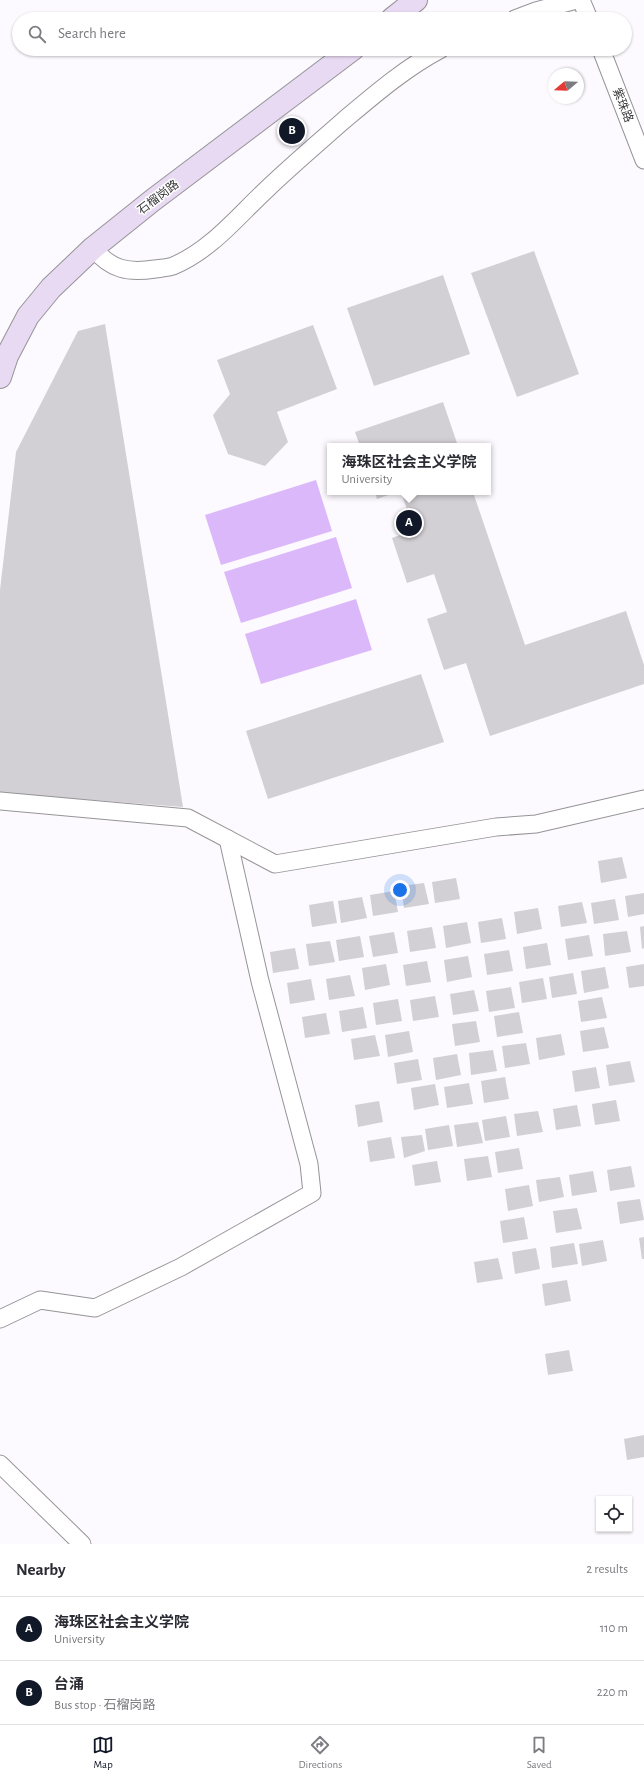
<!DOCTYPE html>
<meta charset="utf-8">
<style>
:root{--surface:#fff;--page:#f7f7f7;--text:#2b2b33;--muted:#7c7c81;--line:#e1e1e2;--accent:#111827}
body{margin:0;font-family:"Alegreya Sans","Noto Sans SC",sans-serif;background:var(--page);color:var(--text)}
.controls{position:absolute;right:12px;bottom:12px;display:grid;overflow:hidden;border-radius:0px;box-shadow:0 1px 3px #0004}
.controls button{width:36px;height:36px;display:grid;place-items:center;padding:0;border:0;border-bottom:1px solid var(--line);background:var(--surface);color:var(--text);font:20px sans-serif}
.compass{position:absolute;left:548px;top:68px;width:36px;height:36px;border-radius:50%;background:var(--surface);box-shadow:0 1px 3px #0004;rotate:251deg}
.you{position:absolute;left:400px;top:890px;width:14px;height:14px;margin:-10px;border:3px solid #fff;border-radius:50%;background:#1a73e8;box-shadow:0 0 0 6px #1a73e833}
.badge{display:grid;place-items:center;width:26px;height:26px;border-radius:50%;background:var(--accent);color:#fff;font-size:13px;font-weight:700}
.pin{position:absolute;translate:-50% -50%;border:2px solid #fff;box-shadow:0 1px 4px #0006}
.popup{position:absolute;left:327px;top:443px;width:164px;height:52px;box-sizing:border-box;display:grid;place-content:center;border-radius:0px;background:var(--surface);filter:drop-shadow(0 1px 3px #0005);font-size:13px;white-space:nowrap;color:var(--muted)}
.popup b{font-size:15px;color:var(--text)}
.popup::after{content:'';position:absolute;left:50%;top:100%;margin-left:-8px;border:8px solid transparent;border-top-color:var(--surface)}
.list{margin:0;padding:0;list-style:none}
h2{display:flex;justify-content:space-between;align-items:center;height:52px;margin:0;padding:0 16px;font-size:17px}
h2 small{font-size:13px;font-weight:400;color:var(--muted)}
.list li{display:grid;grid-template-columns:26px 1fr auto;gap:12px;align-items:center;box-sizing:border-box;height:64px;padding:0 16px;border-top:1px solid var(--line)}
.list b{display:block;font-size:15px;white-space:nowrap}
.list p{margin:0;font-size:13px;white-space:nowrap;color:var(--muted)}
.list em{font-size:13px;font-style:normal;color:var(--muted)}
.icon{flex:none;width:22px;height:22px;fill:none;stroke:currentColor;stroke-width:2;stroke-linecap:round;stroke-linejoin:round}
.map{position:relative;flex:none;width:644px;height:1544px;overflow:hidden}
.search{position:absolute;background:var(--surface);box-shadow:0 1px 3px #0004;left:12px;right:12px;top:12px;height:44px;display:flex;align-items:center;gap:10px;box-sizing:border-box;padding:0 14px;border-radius:22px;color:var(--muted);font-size:15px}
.sheet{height:180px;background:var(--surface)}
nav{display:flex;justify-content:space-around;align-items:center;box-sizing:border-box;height:56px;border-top:1px solid var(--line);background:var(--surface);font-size:11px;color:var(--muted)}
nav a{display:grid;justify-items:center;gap:2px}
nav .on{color:var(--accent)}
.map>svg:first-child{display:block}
.green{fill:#dbb8f9}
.building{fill:#d2d0d4}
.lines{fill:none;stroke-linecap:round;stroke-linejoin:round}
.minor-casing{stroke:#969497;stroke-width:19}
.secondary-casing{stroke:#969497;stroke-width:24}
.minor{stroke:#fff;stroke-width:17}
.secondary{stroke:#e8daf2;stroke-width:22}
.labels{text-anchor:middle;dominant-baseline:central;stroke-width:3;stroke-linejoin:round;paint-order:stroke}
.street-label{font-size:12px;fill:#3a393b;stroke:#fff}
</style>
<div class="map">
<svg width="644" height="1544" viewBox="0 0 644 1544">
<rect width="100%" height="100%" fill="#fdfaff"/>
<g class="green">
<path d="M316,480L332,531L221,565L205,515Z"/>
<path d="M336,537L352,588L241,623L224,572Z"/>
<path d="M356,599L372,650L261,684L245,634Z"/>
</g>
<g class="building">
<path d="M534,251L579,374L517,397L471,273Z"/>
<path d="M443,275L470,354L374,386L347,308Z"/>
<path d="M105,324L183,807L0,793V590L16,452L78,331Z"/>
<path d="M313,325L337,389L277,412L288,442L265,466L228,454L213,415L230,394L217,360Z"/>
<path d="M443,402L458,446H360L355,432Z"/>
<path d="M375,492H397L377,499Z"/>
<path d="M401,492H473L525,645L626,611L644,665V684L490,736L466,663L444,670L427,619L447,612L434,574L407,583L392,538L414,530Z"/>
<path d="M421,674L444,742L268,799L246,731Z"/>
<path d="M622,857L627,878L601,883L598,861Z"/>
<path d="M456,878L460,899L435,903L432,882Z"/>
<path d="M424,883L429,904L404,908L401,886Z"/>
<path d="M394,891L398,912L373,916L370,895Z"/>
<path d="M644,893V914L628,917L625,896Z"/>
<path d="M362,897L367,918L341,923L338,901Z"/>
<path d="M615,899L619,920L594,924L591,903Z"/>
<path d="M333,901L337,923L312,927L309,905Z"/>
<path d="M582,902L587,923L561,927L558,906Z"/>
<path d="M538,908L542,929L517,934L514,912Z"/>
<path d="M502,918L506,939L481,943L478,922Z"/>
<path d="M467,922L471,943L446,948L443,926Z"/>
<path d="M644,926V948L642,949L640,927Z"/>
<path d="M432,927L436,948L410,952L407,931Z"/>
<path d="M627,931L631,952L605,956L603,934Z"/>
<path d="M394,932L398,953L373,957L369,936Z"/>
<path d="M589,935L593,956L568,960L565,939Z"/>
<path d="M360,936L364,957L339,961L336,940Z"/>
<path d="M330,941L335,962L309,966L306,944Z"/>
<path d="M547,943L551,965L526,969L523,947Z"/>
<path d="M295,948L299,969L273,973L270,952Z"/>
<path d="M509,950L513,971L487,975L484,954Z"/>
<path d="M468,956L472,977L447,982L444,960Z"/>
<path d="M427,961L431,982L406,986L403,965Z"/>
<path d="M386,964L390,985L365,990L362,968Z"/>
<path d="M644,964V986L629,988L626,967Z"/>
<path d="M605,967L609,988L584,993L581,971Z"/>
<path d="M573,973L577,994L552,998L549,977Z"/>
<path d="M350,975L355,996L329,1000L326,979Z"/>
<path d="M543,978L547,999L522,1003L519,982Z"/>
<path d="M311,979L315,1000L290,1004L287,983Z"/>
<path d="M511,987L515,1008L489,1012L486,991Z"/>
<path d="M474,990L479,1011L453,1015L450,994Z"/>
<path d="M435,996L439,1017L413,1021L410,1000Z"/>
<path d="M602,997L607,1018L581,1022L578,1001Z"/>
<path d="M398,999L402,1021L376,1025L373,1003Z"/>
<path d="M363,1007L367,1028L342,1032L339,1011Z"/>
<path d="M519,1012L523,1033L497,1037L494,1016Z"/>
<path d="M326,1013L330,1034L305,1038L302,1017Z"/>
<path d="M476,1021L480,1042L455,1046L452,1024Z"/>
<path d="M604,1027L609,1048L583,1052L580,1031Z"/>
<path d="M409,1031L413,1052L388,1057L385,1035Z"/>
<path d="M561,1034L565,1055L539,1060L536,1038Z"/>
<path d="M375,1035L380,1056L354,1060L351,1039Z"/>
<path d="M526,1043L530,1064L505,1068L502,1046Z"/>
<path d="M493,1050L497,1071L471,1075L469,1053Z"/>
<path d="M457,1054L461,1075L436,1080L433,1058Z"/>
<path d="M418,1059L422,1080L397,1084L394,1063Z"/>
<path d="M630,1061L635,1082L609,1086L606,1065Z"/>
<path d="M596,1067L600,1088L575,1092L572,1071Z"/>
<path d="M505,1077L509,1099L484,1103L481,1081Z"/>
<path d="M469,1083L473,1104L447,1108L444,1087Z"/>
<path d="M435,1084L439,1105L414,1110L411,1088Z"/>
<path d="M616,1100L620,1121L595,1125L592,1104Z"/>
<path d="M379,1101L383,1122L358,1127L355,1105Z"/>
<path d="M577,1105L581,1126L556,1130L553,1109Z"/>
<path d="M538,1111L543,1132L517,1136L514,1114Z"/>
<path d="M506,1116L510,1137L485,1141L482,1120Z"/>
<path d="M478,1122L483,1143L457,1147L454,1125Z"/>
<path d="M449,1125L453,1146L428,1150L425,1129Z"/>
<path d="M422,1135L425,1151L404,1158L401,1137Z"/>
<path d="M391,1137L395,1158L370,1162L367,1141Z"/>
<path d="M519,1148L523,1169L498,1173L495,1152Z"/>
<path d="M488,1156L492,1177L467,1181L464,1159Z"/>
<path d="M437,1161L441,1182L415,1186L412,1165Z"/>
<path d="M631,1166L635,1187L610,1191L607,1170Z"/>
<path d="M593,1171L597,1192L572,1196L569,1175Z"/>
<path d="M560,1177L564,1197L539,1202L536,1180Z"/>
<path d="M529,1185L533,1206L508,1211L505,1189Z"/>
<path d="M640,1199L644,1220L620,1224L617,1202Z"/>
<path d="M577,1208L582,1229L556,1233L553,1211Z"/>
<path d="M524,1217L528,1239L503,1243L500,1221Z"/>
<path d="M644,1237V1259H642L639,1238Z"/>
<path d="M603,1240L607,1261L582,1266L579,1244Z"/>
<path d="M574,1243L578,1264L552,1268L550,1247Z"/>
<path d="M536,1248L540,1269L515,1274L512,1252Z"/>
<path d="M498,1258L503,1279L477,1283L474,1262Z"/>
<path d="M567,1280L571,1301L545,1306L542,1284Z"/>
<path d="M569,1350L573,1371L548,1375L545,1354Z"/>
<path d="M644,1435V1457L627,1460L624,1439Z"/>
</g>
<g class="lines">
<g class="minor-casing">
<g id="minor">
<path d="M581,0L589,19"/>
<path d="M515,19L536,11L576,0"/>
<path d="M601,49L644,160"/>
<path d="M93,248C111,270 128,273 155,269C161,268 167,268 173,266C211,250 237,217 266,190C291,166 317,144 343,121C374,95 405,68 441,49"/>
<path d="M0,801L188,818L275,864L496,827L536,824L644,799"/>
<path d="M0,1319L40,1300L95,1308L181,1267L312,1193L309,1164L260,981L228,839"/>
<path d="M0,1464L82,1544"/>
</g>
</g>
<g class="secondary-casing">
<g id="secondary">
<path d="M392,19L416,0"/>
<path d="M0,377L7,356L28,316L51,288L93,248L153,200L353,49"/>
</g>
</g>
<use href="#minor" class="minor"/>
<use href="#secondary" class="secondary"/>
</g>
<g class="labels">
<g class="street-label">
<text transform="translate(623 105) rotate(69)">紫珠路</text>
<text transform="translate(158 197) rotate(-37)">石榴岗路</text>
</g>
</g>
</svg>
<div class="controls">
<button><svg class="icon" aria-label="locate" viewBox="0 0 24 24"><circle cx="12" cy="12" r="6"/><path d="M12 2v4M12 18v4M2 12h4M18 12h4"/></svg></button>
</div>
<svg class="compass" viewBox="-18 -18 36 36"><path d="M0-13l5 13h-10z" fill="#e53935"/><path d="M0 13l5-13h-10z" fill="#7c7c81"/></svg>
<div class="you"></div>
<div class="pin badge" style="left:409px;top:523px">A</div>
<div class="popup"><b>海珠区社会主义学院</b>University</div>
<div class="pin badge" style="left:292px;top:131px">B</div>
<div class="search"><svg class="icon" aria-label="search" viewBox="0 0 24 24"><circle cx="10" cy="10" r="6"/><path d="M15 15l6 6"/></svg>Search here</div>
</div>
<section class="sheet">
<h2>Nearby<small>2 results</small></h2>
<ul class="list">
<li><span class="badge">A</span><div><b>海珠区社会主义学院</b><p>University</p></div><em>110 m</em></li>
<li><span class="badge">B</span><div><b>台涌</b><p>Bus stop · 石榴岗路</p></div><em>220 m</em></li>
</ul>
</section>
<nav>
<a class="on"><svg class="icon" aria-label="map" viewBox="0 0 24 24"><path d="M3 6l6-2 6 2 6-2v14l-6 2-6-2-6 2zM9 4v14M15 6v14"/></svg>Map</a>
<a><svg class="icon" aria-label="directions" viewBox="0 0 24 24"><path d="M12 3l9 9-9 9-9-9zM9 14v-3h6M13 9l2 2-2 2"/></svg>Directions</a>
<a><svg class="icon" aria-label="saved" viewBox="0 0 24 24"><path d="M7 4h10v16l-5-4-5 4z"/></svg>Saved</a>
</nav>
